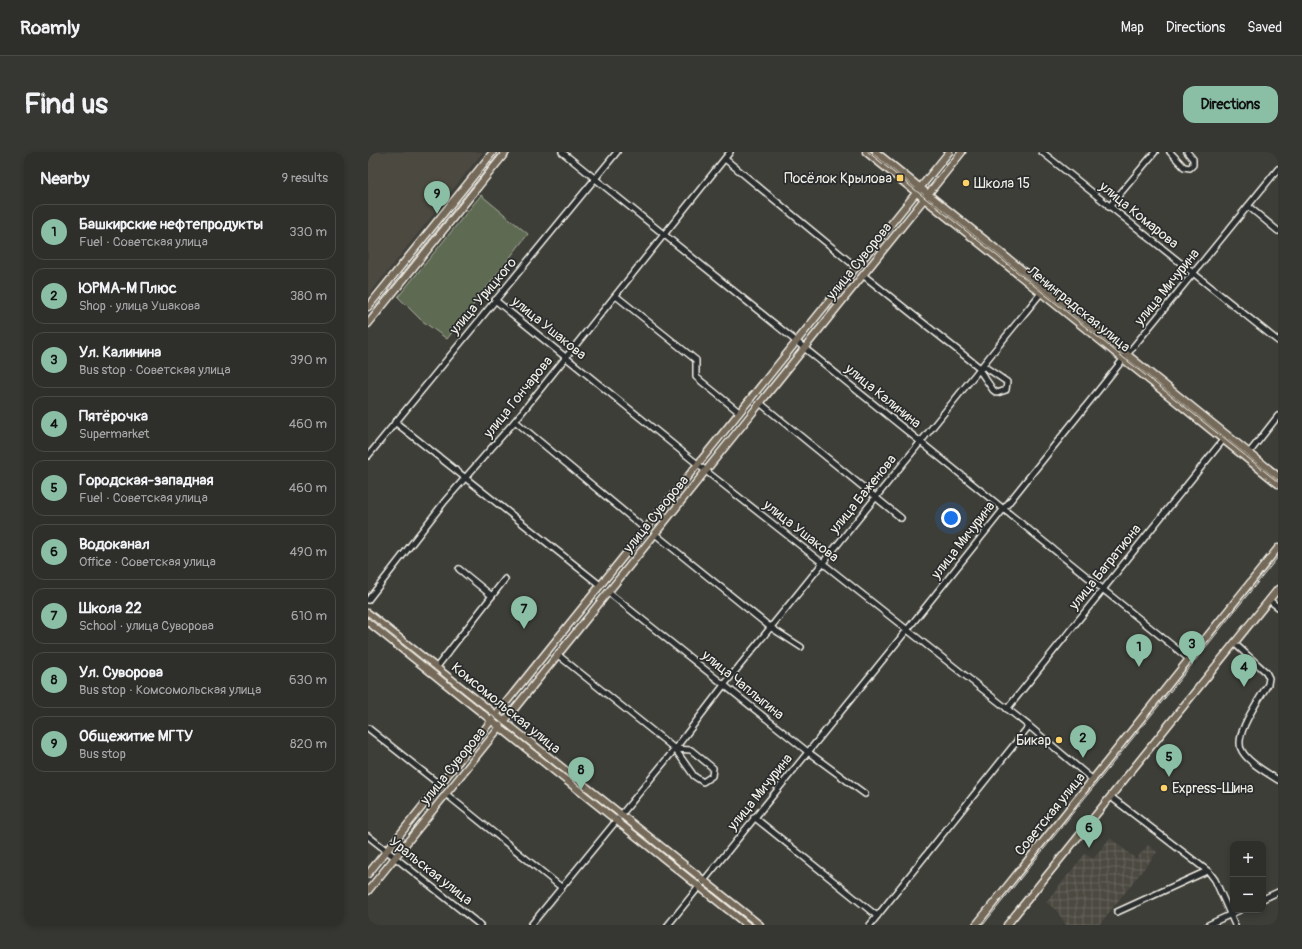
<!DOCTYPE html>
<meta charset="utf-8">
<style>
:root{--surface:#2e2e2b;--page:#363633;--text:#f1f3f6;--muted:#a7a8a9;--line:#494a47;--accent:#8abfa5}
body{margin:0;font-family:Pangolin,sans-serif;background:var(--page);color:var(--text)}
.controls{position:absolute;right:12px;bottom:12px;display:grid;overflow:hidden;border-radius:8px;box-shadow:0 2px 6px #0003}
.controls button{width:36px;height:36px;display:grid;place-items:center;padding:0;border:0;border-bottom:1px solid var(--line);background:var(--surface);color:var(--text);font:20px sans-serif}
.you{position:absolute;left:583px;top:366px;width:14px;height:14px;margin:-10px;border:3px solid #fff;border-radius:50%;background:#1a73e8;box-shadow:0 0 0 6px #1a73e833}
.badge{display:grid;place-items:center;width:26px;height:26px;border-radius:50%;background:var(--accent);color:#111;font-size:13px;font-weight:700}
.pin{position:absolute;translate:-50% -33px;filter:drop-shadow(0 1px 2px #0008)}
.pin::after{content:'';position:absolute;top:21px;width:14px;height:12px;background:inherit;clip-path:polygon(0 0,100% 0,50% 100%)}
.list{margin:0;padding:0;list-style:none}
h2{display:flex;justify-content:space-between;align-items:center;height:52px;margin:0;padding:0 16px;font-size:17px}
h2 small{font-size:13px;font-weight:400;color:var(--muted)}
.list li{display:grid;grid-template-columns:26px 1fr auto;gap:12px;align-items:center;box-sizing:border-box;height:56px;margin:0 8px 8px;padding:0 8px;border:1px solid var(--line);border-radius:12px}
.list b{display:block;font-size:15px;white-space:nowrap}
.list p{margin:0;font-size:13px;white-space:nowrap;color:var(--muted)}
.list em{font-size:13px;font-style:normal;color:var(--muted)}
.map{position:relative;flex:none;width:910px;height:773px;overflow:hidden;border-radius:12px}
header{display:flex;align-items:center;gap:24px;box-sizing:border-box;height:56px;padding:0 20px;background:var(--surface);border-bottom:1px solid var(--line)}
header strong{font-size:19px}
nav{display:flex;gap:22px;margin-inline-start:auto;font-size:14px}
.intro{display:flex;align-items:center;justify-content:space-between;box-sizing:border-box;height:96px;padding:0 24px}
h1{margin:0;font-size:28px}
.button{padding:10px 18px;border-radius:12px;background:var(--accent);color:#111;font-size:14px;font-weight:700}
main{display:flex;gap:24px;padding:0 24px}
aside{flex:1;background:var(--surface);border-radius:12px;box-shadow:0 2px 6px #0003}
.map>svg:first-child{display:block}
.built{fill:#4c4941}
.industrial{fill:url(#industrial-grid)}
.green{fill:#5e6b52;stroke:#a9ae9d}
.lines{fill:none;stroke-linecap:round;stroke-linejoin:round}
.minor-casing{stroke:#f4f1e8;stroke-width:8}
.major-casing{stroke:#f4f1e8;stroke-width:9}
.minor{stroke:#2a2d2e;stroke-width:5}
.major{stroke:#746a5a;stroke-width:6}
.tram{stroke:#f4f1e8;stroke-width:1}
.poi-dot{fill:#ffd166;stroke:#2a2d2e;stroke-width:1.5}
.labels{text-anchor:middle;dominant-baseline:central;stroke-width:3.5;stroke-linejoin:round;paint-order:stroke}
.poi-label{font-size:14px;fill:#f4f1e8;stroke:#2a2d2e;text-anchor:end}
.street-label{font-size:14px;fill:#f4f1e8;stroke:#2a2d2e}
</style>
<header>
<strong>Roamly</strong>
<nav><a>Map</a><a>Directions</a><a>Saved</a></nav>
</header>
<div class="intro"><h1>Find us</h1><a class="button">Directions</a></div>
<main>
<aside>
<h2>Nearby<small>9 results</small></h2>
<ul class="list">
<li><span class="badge">1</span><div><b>Башкирские нефтепродукты</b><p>Fuel · Советская улица</p></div><em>330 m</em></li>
<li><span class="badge">2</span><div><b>ЮРМА-М Плюс</b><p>Shop · улица Ушакова</p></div><em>380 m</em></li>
<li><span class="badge">3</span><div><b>Ул. Калинина</b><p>Bus stop · Советская улица</p></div><em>390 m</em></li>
<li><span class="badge">4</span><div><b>Пятёрочка</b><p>Supermarket</p></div><em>460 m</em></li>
<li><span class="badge">5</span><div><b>Городская-западная</b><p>Fuel · Советская улица</p></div><em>460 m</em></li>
<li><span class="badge">6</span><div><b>Водоканал</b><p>Office · Советская улица</p></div><em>490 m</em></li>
<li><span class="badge">7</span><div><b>Школа 22</b><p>School · улица Суворова</p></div><em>610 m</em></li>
<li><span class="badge">8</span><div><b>Ул. Суворова</b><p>Bus stop · Комсомольская улица</p></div><em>630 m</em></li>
<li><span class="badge">9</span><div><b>Общежитие МГТУ</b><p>Bus stop</p></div><em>820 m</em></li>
</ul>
</aside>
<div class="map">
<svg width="910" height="773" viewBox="0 0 910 773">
<defs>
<pattern id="industrial-grid" width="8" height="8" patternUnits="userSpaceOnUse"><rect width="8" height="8" fill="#4c4941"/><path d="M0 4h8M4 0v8" fill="none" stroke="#66645c"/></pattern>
</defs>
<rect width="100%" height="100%" fill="#3e3e39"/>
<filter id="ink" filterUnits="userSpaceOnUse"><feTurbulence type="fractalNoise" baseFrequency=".025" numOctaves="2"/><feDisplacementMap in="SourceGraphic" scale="8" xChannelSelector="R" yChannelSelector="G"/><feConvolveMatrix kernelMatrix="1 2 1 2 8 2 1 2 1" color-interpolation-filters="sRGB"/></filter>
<g filter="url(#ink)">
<path class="built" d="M0,0H115L0,144Z"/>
<path class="industrial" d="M742,686L768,707L780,693L789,700L731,773H698L689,759L678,750L717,702L725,707Z"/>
<path class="green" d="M113,43L160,82L79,187L53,168L30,145Z"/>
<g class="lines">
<g class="minor-casing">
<g id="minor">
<path d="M194,0L821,507"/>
<path d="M674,0L910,189"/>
<path d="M802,0L816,15L822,16L825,13V7L819,0"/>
<path d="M357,7L488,115"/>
<path d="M880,54L910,79"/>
<path d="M741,55L787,0"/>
<path d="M495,123L612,216V219L625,238L629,241L638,238L639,230L617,215L612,216"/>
<path d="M248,144L328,208V225L371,260"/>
<path d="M127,148L338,319L661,574L725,628"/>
<path d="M392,251L533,366"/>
<path d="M147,269L277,377"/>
<path d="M27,270L232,433"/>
<path d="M881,301L910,264"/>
<path d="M0,304L249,0"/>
<path d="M287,382L402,475L433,495"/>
<path d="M91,417L124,444"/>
<path d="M240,440L440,600L497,642"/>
<path d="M0,448L77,349L147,269L362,0"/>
<path d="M901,448L910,455"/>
<path d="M866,491L898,520L901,526L900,532C893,545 864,584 874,599C881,611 898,620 910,628"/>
<path d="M190,503L307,597L326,624L335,630L344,624L345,616L323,598L307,597"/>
<path d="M68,516L137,427"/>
<path d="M639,557L855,288"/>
<path d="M0,576L72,633"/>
<path d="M78,642L193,735"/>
<path d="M743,645L841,720L847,728L867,773"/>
<path d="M386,665L509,764"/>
<path d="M0,684L112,773"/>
<path d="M895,747L910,740"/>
<path d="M749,760L839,719"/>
<path d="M163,773L307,597L356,533L673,141"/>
<path d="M300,773L539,478L753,210L910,17"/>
<path d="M502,773L661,574"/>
<path d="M840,773L872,758"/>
</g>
</g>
<g class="major-casing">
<g id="major">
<path d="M498,0L910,332"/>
<path d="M508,0L910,324"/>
<path d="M0,155L125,0"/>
<path d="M0,172L138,0"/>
<path d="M0,461L392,773"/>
<path d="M0,470L379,773"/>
<path d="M0,722L581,0"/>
<path d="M0,739L594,0"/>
<path d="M608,773L910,396"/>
<path d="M639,773L910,437"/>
</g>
</g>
<use href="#minor" class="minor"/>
<use href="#major" class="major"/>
<g class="tram">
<path d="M500,0L910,330"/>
<path d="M0,164L132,0"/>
<path d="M0,464L385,773"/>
<path d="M615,773L910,405"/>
</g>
</g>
</g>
<g class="poi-dot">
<rect x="528" y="22" width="8" height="8" rx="2"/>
<circle cx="598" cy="31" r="4"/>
<circle cx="691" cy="588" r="4"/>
<circle cx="796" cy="636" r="4"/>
</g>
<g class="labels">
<g class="poi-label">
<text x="524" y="26">Посёлок Крылова</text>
<text x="606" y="31" text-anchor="start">Школа 15</text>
<text x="683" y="588">Бикар</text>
<text x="804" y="636" text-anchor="start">Express-Шина</text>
</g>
<g class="street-label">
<text transform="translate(771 63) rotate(39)">улица Комарова</text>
<text transform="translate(491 109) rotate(-51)">улица Суворова</text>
<text transform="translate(799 135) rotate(-51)">улица Мичурина</text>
<text transform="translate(115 144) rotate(-50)">улица Урицкого</text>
<text transform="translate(711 157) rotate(39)">Ленинградская улица</text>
<text transform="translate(181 176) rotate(39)">улица Ушакова</text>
<text transform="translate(515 244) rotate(39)">улица Калинина</text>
<text transform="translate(150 245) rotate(-51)">улица Гончарова</text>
<text transform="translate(495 342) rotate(-51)">улица Баженова</text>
<text transform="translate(288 362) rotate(-51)">улица Суворова</text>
<text transform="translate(433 379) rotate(38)">улица Ушакова</text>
<text transform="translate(595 388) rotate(-52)">улица Мичурина</text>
<text transform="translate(737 415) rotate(-51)">улица Багратиона</text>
<text transform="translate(375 533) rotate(39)">улица Чаплыгина</text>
<text transform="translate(138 556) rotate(39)">Комсомольская улица</text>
<text transform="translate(85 614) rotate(-51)">улица Суворова</text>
<text transform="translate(392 640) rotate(-51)">улица Мичурина</text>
<text transform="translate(682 662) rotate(-51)">Советская улица</text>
<text transform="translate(63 719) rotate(38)">Уральская улица</text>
</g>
</g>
</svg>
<div class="controls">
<button>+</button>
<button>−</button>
</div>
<div class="you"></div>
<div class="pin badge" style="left:771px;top:515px">1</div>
<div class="pin badge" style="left:715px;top:606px">2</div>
<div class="pin badge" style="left:824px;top:512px">3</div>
<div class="pin badge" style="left:876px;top:535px">4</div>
<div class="pin badge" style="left:801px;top:625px">5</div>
<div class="pin badge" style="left:721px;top:696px">6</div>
<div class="pin badge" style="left:156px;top:477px">7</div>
<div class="pin badge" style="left:213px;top:638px">8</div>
<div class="pin badge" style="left:69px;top:62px">9</div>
</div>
</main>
